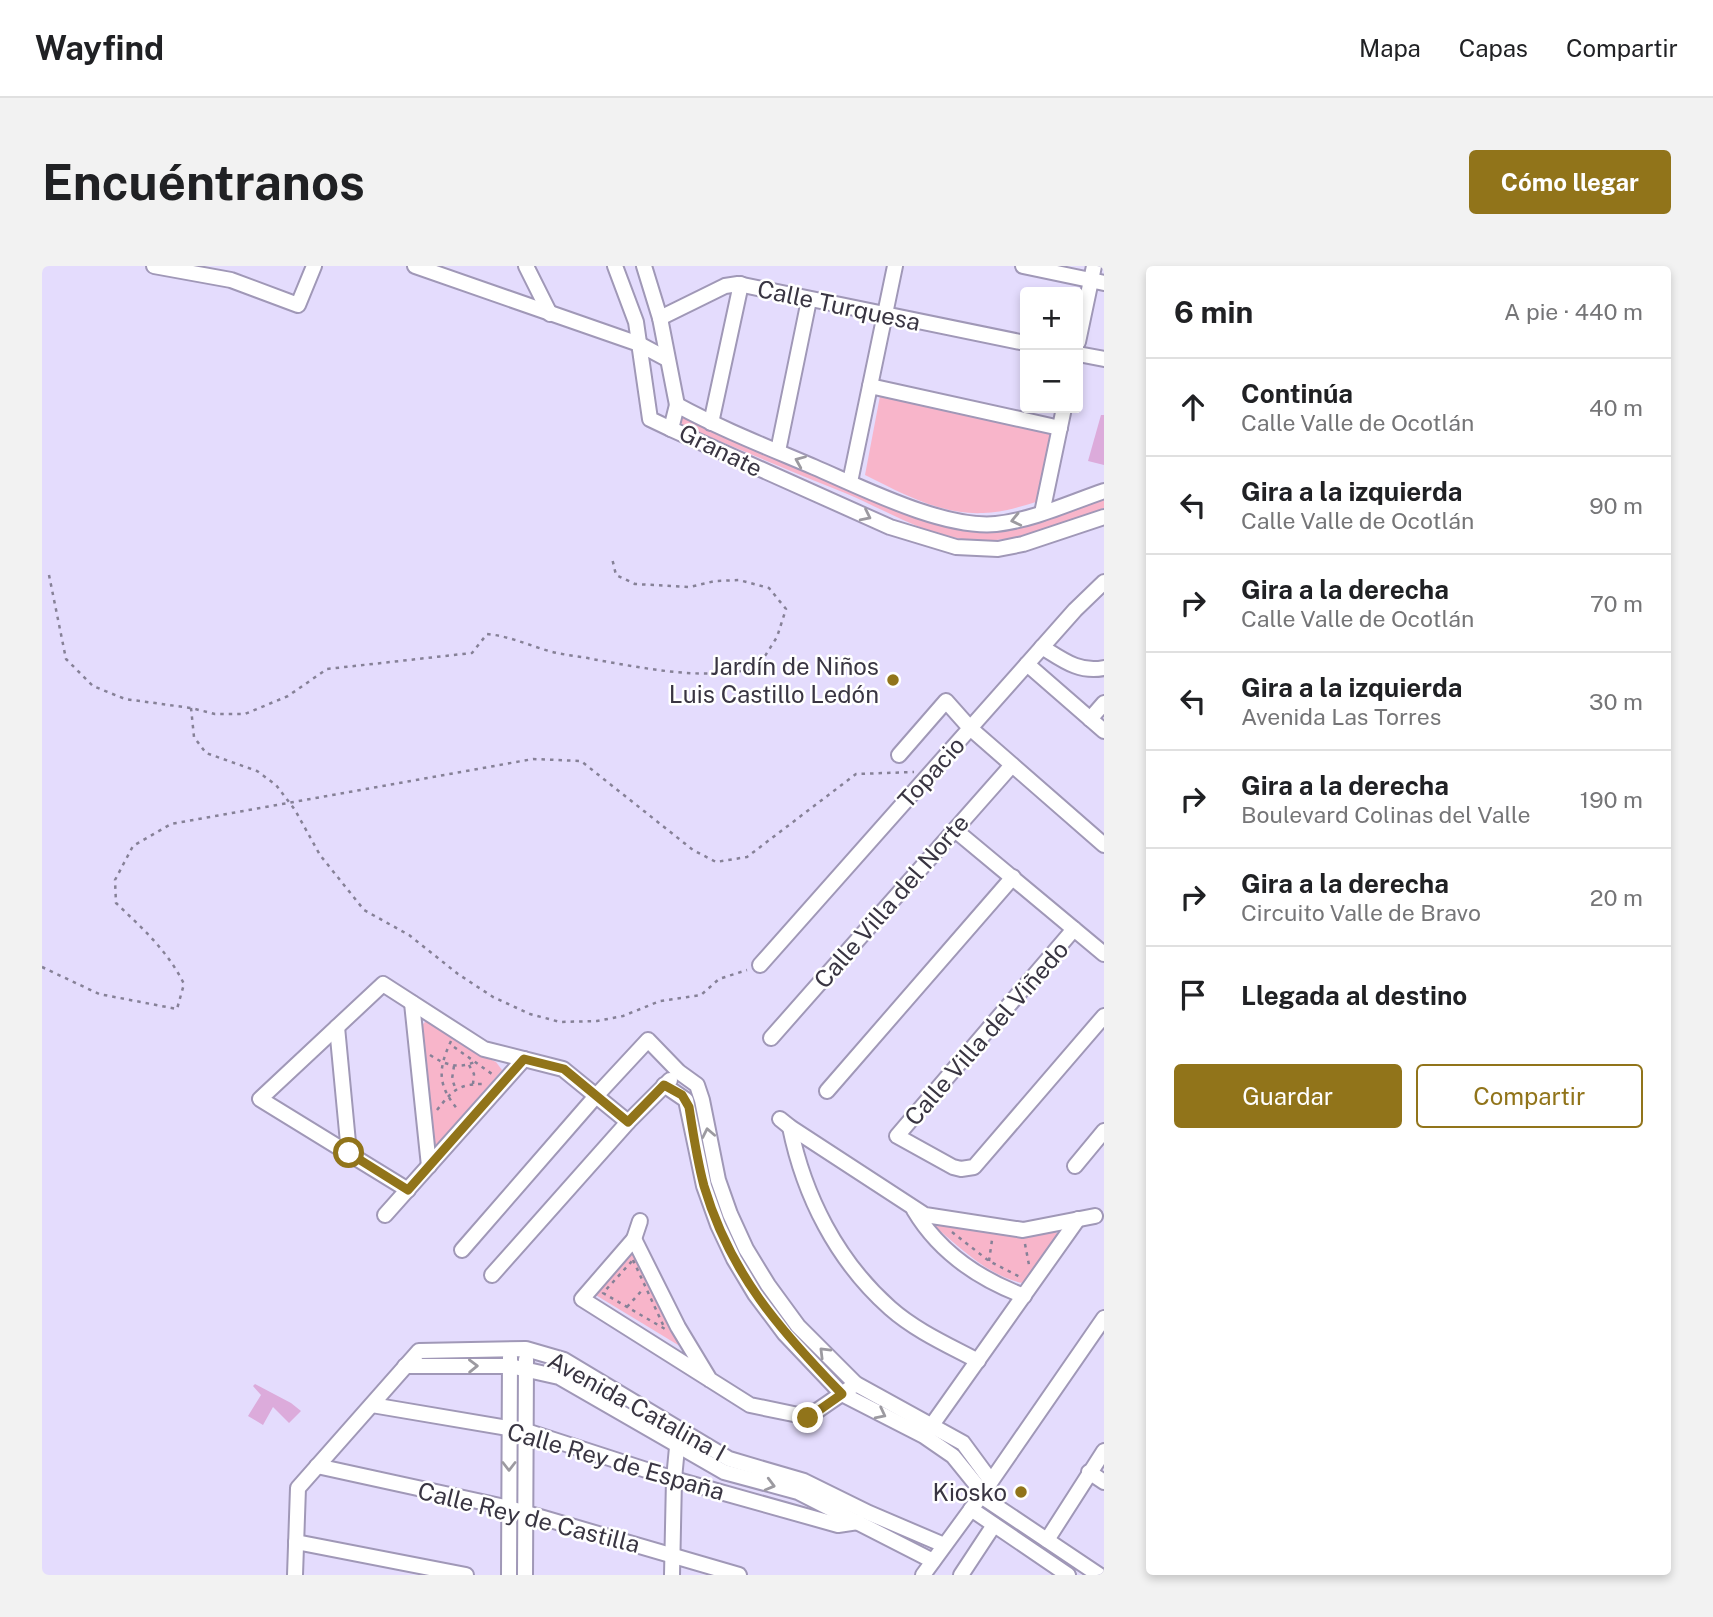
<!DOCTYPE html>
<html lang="es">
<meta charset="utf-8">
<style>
:root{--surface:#fff;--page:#f2f2f2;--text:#202124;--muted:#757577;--line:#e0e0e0;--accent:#91741a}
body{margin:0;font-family:"Public Sans",sans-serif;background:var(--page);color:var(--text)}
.controls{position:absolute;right:21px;top:21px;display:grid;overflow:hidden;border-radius:7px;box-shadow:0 4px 10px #0003}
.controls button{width:63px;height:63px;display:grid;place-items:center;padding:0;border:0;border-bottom:2px solid var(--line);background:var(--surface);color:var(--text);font:35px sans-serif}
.stop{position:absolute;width:21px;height:21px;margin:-16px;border:5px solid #91741a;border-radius:50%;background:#fff}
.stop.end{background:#91741a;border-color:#fff;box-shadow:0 2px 7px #0008}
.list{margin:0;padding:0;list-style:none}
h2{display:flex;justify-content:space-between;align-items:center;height:91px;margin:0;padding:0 28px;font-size:30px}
h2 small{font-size:23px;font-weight:400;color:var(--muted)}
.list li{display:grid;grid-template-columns:46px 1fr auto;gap:21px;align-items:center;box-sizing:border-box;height:98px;padding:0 28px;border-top:2px solid var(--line)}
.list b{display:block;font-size:26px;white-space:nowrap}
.list p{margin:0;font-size:23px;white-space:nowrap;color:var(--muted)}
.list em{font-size:23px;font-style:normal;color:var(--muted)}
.actions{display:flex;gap:14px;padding:21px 28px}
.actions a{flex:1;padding:16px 0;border:2px solid var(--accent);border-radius:7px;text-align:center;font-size:24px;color:var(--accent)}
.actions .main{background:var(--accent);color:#fff}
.icon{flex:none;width:38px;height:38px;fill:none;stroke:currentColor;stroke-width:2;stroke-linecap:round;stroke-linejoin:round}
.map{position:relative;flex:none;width:1062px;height:1309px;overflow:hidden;border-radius:7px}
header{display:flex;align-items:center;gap:42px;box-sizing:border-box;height:98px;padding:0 35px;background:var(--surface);border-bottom:2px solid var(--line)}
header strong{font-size:33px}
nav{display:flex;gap:38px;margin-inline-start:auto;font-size:24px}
.intro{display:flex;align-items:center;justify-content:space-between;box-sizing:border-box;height:168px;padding:0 42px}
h1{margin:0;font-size:49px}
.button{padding:18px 32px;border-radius:7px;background:var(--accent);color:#fff;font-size:24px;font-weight:700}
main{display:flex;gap:42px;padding:0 42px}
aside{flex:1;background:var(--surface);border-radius:7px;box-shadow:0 4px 10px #0003}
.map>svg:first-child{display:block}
.green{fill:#f8b5ca}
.building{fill:#dcabdb}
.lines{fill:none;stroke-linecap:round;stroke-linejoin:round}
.minor-casing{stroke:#a098b7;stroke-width:18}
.path{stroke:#868197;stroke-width:2.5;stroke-dasharray:3.5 5;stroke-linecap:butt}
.minor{stroke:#fff;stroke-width:14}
.oneway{stroke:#9c9aa0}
.route{stroke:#91741a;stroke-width:9}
.poi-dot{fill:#91741a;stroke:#fff;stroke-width:2.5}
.labels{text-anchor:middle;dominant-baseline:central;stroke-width:5;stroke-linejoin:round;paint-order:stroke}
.street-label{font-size:24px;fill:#393542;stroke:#fff}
.poi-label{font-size:24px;fill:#393542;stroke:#fff;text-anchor:end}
</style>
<header>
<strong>Wayfind</strong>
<nav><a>Mapa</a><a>Capas</a><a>Compartir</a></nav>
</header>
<div class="intro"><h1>Encuéntranos</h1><a class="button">Cómo llegar</a></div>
<main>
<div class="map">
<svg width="1062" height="1309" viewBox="0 0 1062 1309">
<rect width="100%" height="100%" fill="#e4dcfd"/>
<g class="green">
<path d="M838,130L1009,167L994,236C977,241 959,247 941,247C899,249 859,227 823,209Z"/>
<path d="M643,151L874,252L917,264L954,266L977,261L1062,233V242C1028,254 991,271 954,274C897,279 853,248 803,227C748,205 694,182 640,159L639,153Z"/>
<path d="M384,755L432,786L454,796L460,804L396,879L391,878L378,761Z"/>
<path d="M890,958L983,971L1013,965L1016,968L981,1017C947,1011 915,979 890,958Z"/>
<path d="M592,983L646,1085L552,1028Z"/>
</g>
<g class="building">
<path d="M1059,149H1062V199L1046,195Z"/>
<path d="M213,1118L249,1137L259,1145L247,1157L231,1141L221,1159L206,1150L219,1129L211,1120Z"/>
</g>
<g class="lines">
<g class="minor-casing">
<g id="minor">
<path d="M112,0L189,14L256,39L272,0"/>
<path d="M373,0L597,78L625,93"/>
<path d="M484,0L508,48"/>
<path d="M573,0L594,56L608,153L629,163"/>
<path d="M602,0L618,52L635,139"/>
<path d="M981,0L1062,17"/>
<path d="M618,52L683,20L696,18L983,77"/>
<path d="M1036,76L1052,0"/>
<path d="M1036,88L1062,93"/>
<path d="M828,120L1018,162"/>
<path d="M669,157L699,18"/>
<path d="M736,185L767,34"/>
<path d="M808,216L853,0"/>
<path d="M1062,225C1027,237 991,254 954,258C901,263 821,222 772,201C725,181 679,163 635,139L629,163L848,261L914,281L956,283L981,278L1062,251"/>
<path d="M1000,247L1022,142"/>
<path d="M1000,381C1021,394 1037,407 1062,402"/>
<path d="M985,398L1062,465"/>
<path d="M1048,453L1062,437"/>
<path d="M857,489L904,435L928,462L1062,579"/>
<path d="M913,564L1062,688"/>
<path d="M1032,663L855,870L911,901L919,903L932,901L1062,750"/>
<path d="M718,699L1033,344L1062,316"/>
<path d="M370,737L387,900"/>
<path d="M295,761L307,887"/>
<path d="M729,772L970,499"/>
<path d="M622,819L644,834L662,920L676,959L692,993L713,1028L743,1068L800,1128L882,1170L911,1190L941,1227"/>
<path d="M785,825L971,611"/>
<path d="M738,853L748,861L883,949L981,964L1053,950"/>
<path d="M748,861C762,930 795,995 848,1042C874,1065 906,1079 936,1095"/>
<path d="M1033,900L1062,865"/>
<path d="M366,924L218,833L341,718L442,783L521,803L586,856"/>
<path d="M872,944C897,986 937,1013 982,1030"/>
<path d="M343,949L482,793"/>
<path d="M592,973L598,955"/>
<path d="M420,984L554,830L606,774L637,806L655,819L660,834L676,914L688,948L704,983L726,1019L756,1060L814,1118L921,1177L949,1215"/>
<path d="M450,1009L586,856L628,814"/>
<path d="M363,1100H468L517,1111L682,1206L756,1226L891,1295"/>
<path d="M668,1114L636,1061L592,973L540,1033L708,1139L766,1151L814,1118"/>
<path d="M330,1139L484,1165L632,1213L796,1259L816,1256"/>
<path d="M885,1166L1036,953"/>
<path d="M275,1200L467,1242L697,1309"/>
<path d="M1047,1206L1062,1216"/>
<path d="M939,1230L1057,1309"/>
<path d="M929,1243L1026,1309"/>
<path d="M1005,1274L1062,1185"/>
<path d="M254,1276L424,1309"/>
<path d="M253,1309L256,1222L377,1085L484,1083L522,1094L687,1193L762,1215L827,1247L902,1279"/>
<path d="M467,1309L468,1091"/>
<path d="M483,1309L484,1093"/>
<path d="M630,1309L632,1213L636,1171"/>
<path d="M881,1309L941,1227L1062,1052"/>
<path d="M919,1309L952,1259"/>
</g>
</g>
<g class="path">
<path d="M7,309L24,393L51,420L83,433L149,442L173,448H203L246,430L285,403L430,387L445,368C467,370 486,379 507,385C521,389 536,390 550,393C601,402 666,416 716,401L735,371L744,343L727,322L697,314L673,315L648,321L593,318L574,309L570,292"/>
<path d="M149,442L152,471L164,487L215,505L234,519L253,544L278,589L322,644L367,669L416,708L451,731L488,748L518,756L555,755L581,750L618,735L659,729L677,713L705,704"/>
<path d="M0,701L57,728L135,743L142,718C126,685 100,662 74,637L73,614L91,580L129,558L491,493L539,495L651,584L674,596L705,591L814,508L872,506"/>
<path d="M409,775C395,805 396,820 417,845"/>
<path d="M412,781L450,808"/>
<path d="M388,789C403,799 416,803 433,796"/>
<path d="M427,799L432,808L431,818"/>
<path d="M412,800L410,813L414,824"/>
<path d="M395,844C410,825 416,818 440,818"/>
<path d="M910,966L947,995L980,1012"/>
<path d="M983,978L987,999"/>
<path d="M591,994L623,1063L561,1027Z"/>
<path d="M947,995L950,974"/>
<path d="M585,1041L602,1022"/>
</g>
<use href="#minor" class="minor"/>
</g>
<defs><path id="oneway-chevron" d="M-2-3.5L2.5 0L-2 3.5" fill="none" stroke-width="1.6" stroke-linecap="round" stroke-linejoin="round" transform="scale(1.75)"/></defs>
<g class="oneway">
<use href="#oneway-chevron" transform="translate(758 195) rotate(-157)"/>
<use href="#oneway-chevron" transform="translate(824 250) rotate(26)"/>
<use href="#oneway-chevron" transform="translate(974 254) rotate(167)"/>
<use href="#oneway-chevron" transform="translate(666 867) rotate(-101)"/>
<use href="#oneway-chevron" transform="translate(782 1086) rotate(-135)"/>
<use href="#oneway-chevron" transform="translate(431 1100) rotate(-1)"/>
<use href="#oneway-chevron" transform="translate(839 1148) rotate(27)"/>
<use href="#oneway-chevron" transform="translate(467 1200) rotate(90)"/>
<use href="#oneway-chevron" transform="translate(728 1219) rotate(15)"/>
</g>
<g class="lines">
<path class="route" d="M307,887L366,924L482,793L522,803L586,856L622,819L640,829L647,841C651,867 655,894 662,920C688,1008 738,1064 800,1128L766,1152"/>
</g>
<g class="poi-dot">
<circle cx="851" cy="414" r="7"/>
<circle cx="979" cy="1226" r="7"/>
</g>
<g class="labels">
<g class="street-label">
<text transform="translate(797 39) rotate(12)">Calle Turquesa</text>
<text transform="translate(679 184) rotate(26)">Granate</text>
<text transform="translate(889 506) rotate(-48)">Topacio</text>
<text transform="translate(849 635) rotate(-49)">Calle Villa del Norte</text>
<text transform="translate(944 767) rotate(-49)">Calle Villa del Viñedo</text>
<text transform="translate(595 1140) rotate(29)">Avenida Catalina I</text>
<text transform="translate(574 1195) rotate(16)">Calle Rey de España</text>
<text transform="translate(487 1251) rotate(14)">Calle Rey de Castilla</text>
</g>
<g class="poi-label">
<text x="837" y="400">Jardín de Niños<tspan x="837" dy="28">Luis Castillo Ledón</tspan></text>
<text x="965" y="1226">Kiosko</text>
</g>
</g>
</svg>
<div class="controls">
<button>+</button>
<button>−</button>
</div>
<div class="stop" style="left:307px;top:887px"></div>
<div class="stop end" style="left:766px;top:1152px"></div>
</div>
<aside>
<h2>6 min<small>A pie · 440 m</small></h2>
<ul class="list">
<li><svg class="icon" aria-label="ahead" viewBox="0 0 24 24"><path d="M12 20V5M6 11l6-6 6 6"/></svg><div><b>Continúa</b><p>Calle Valle de Ocotlán</p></div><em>40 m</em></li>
<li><svg class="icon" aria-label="left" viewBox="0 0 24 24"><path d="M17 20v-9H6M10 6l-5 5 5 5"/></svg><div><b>Gira a la izquierda</b><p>Calle Valle de Ocotlán</p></div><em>90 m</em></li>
<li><svg class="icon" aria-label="right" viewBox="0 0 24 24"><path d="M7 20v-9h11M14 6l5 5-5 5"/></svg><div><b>Gira a la derecha</b><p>Calle Valle de Ocotlán</p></div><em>70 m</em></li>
<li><svg class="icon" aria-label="left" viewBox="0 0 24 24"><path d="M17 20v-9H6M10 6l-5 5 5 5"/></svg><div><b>Gira a la izquierda</b><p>Avenida Las Torres</p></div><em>30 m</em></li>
<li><svg class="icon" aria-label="right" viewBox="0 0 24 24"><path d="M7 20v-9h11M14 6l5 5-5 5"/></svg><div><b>Gira a la derecha</b><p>Boulevard Colinas del Valle</p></div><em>190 m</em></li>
<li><svg class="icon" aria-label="right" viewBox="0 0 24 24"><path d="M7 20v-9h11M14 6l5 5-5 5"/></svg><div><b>Gira a la derecha</b><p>Circuito Valle de Bravo</p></div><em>20 m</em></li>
<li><svg class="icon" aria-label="arrive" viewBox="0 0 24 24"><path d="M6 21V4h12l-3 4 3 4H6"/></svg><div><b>Llegada al destino</b></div></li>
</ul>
<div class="actions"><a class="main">Guardar</a><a>Compartir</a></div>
</aside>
</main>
